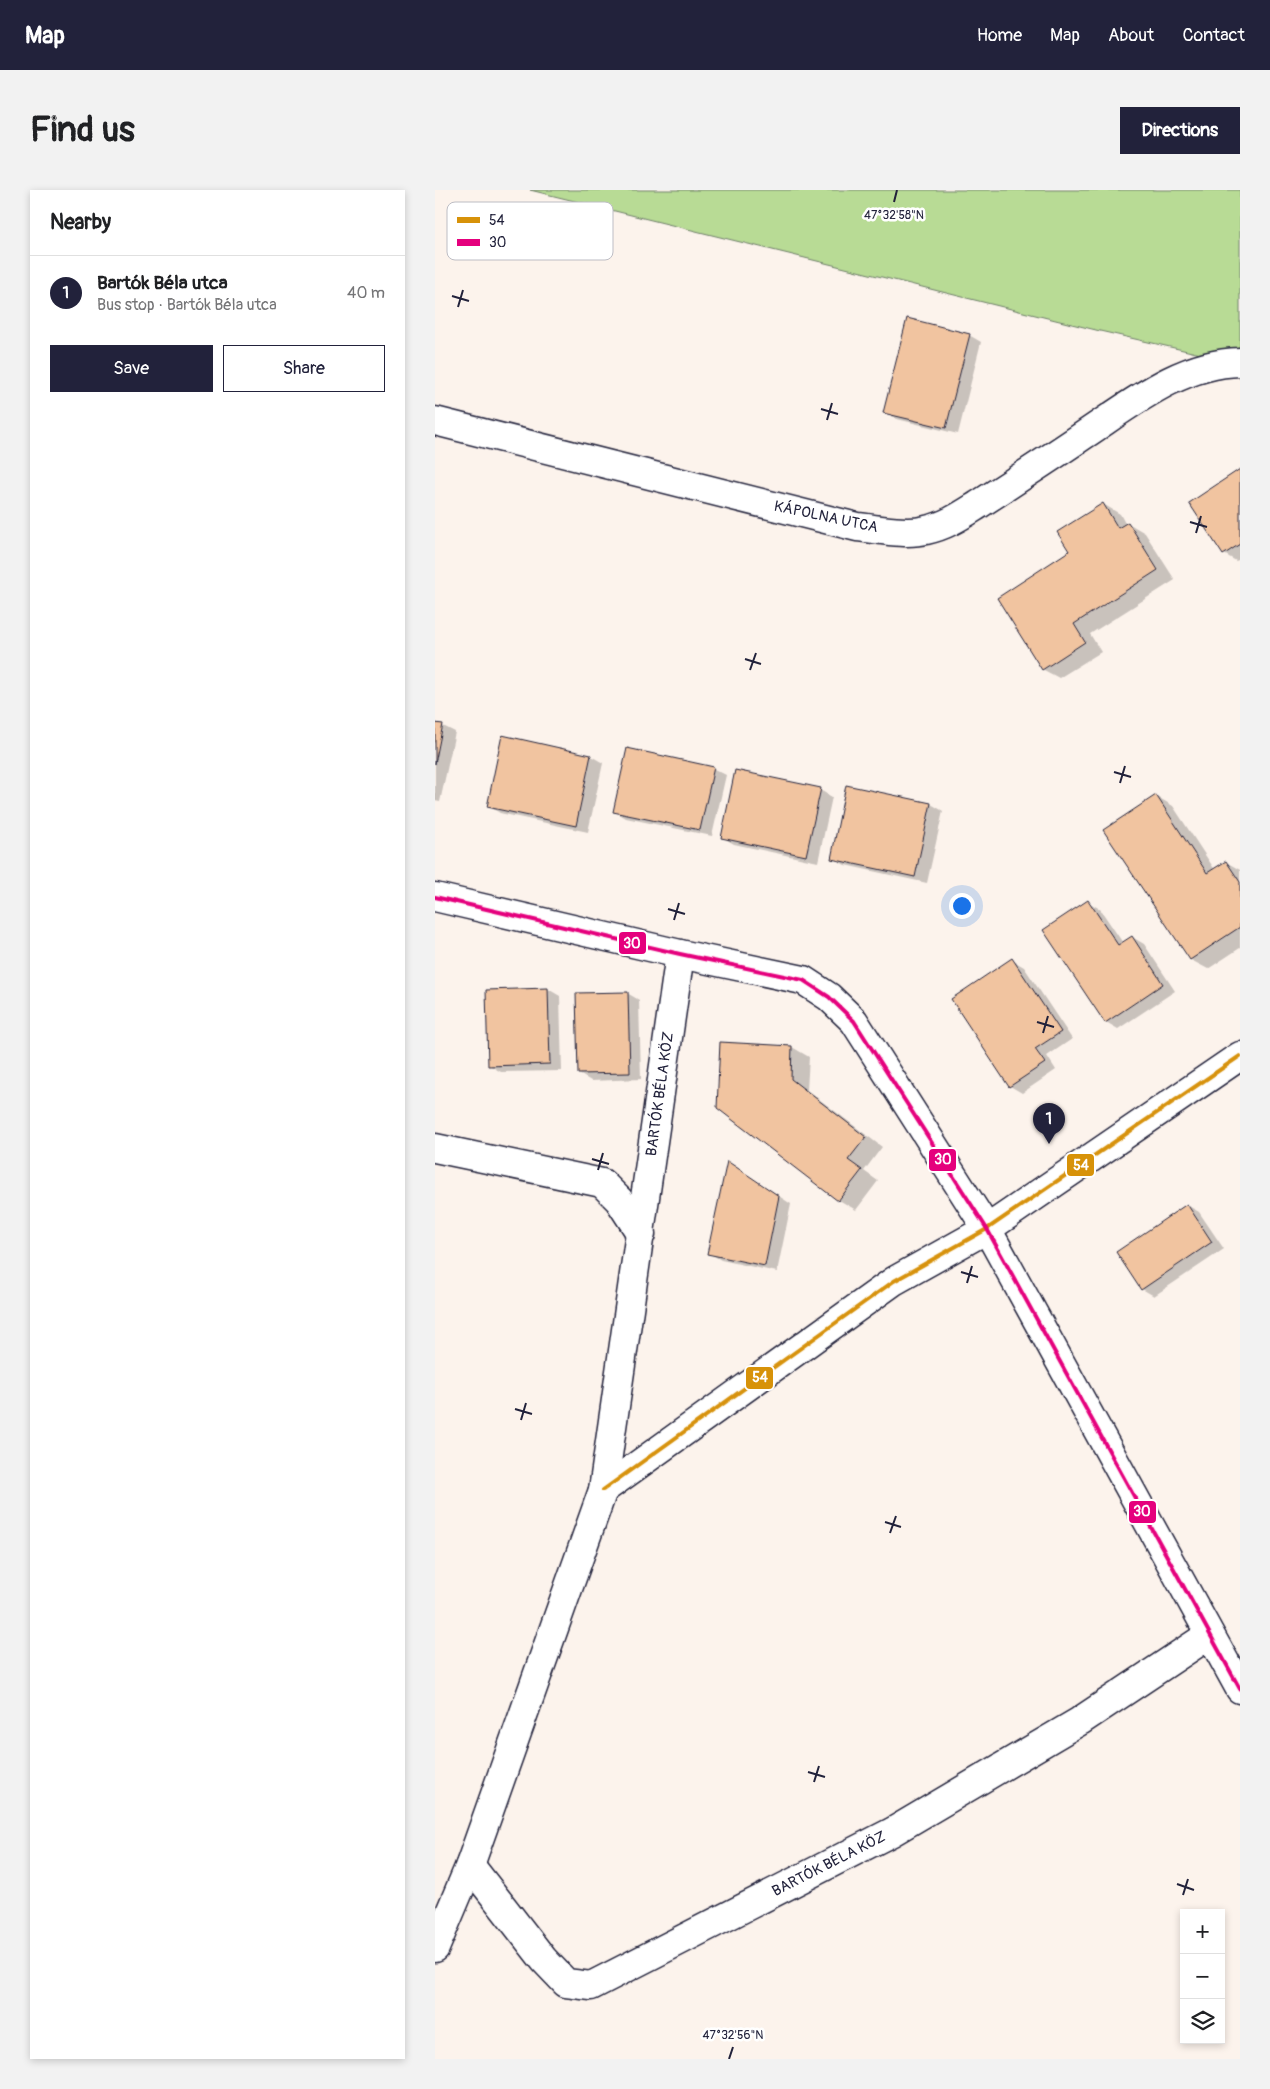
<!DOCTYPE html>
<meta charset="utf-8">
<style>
:root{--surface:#fff;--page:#f2f2f2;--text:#202124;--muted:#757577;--line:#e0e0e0;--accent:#22223b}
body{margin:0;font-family:Pangolin,sans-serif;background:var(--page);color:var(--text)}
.controls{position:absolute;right:15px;bottom:15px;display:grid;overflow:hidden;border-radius:0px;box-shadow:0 2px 8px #0003}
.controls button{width:45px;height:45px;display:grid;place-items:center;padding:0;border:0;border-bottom:1px solid var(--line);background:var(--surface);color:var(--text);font:25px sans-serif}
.you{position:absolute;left:526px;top:715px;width:18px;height:18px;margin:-12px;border:4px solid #fff;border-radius:50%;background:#1a73e8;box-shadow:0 0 0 8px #1a73e833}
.badge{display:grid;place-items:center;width:32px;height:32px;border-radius:50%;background:var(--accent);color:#fff;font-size:16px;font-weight:700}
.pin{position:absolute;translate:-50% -41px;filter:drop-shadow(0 1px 2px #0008)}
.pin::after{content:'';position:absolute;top:26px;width:18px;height:15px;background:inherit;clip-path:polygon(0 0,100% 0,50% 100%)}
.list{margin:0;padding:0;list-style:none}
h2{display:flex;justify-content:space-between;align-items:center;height:65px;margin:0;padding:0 20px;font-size:21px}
h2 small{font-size:16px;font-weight:400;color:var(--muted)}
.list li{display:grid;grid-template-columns:32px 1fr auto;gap:15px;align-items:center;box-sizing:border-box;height:75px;padding:0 20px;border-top:1px solid var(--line)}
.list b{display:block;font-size:19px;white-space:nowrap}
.list p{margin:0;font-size:16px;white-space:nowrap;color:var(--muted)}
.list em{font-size:16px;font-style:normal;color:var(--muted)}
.actions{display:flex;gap:10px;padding:15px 20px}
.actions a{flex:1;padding:11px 0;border:1px solid var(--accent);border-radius:0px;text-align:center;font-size:18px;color:var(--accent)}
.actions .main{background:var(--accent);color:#fff}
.icon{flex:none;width:28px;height:28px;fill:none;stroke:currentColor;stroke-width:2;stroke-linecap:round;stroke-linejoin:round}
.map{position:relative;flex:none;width:805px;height:1869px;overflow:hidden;border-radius:0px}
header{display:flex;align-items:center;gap:30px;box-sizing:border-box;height:70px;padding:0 25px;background:var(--accent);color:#fff}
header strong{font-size:24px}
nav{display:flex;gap:28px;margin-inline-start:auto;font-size:18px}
.intro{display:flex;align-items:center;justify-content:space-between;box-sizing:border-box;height:120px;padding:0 30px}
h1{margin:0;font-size:35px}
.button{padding:12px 22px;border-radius:0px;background:var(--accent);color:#fff;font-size:18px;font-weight:700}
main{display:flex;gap:30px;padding:0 30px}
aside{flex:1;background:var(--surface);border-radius:0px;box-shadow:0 2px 8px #0003}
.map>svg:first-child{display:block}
.green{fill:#b8db95;stroke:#6d7e68}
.shadow{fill:#0003}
.building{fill:#f1c4a0;stroke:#22223b}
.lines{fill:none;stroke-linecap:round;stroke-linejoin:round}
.minor-casing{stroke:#22223b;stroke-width:31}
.minor{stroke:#fff;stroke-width:28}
.bus-1-casing{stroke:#fff;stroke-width:8}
.bus-2-casing{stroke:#fff;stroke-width:8}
.bus-1{stroke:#d79209;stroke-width:4}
.bus-2{stroke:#e5007d;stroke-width:4}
.ticks{fill:none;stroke:#22223b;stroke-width:2}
.labels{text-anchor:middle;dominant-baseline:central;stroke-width:5;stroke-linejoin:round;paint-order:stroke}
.street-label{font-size:15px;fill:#22223b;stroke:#fff}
.key{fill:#fff;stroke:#bdbdc4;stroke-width:1}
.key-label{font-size:14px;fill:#22223b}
.ticks-label{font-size:12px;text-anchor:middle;fill:#22223b;stroke:#fff;stroke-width:5;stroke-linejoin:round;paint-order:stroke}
.line-badge{stroke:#fff;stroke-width:2}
.badge-label{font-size:14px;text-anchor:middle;font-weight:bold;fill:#fff}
</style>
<header>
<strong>Map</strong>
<nav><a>Home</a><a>Map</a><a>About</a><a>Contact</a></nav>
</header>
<div class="intro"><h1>Find us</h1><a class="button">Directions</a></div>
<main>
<aside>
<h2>Nearby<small></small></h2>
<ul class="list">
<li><span class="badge">1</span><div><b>Bartók Béla utca</b><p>Bus stop · Bartók Béla utca</p></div><em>40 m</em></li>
</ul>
<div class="actions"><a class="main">Save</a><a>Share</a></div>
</aside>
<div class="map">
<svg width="805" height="1869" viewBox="0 0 805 1869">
<rect width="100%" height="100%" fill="#fcf3ec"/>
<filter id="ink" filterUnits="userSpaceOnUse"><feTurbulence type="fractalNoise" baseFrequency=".02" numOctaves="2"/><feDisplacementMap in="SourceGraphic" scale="10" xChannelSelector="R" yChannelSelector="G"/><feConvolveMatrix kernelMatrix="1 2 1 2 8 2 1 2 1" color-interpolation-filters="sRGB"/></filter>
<g filter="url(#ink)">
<path class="green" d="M95,0H805V173L665,141Z"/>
<g class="shadow">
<path d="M534,145L546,152L523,244L462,229L450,222Z"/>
<path d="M805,280V369L801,371L789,364Z"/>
<path d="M668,314L685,324L691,335L693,333L710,343L740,390L655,444L666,462L624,488L607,479L636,362Z"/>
<path d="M0,534L8,536L20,542L5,612L0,611Z"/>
<path d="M192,560L279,579L291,585L277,646L191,628L179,621Z"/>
<path d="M156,566L168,573L153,642L65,623L53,616Z"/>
<path d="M385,600L397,607L383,672L299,654L287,647Z"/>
<path d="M721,606L738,616L780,680L791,672L805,680V758L773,779L756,770L670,640Z"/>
<path d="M496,614L508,621L492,693L410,675L397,668Z"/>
<path d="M653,712L665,719L688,753L697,747L709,754L740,801L683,839L671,832Z"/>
<path d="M577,770L589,777L637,849L612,866L621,880L587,903L575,896Z"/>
<path d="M113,799L125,806L127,881L66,882L54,875Z"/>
<path d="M192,803L204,810L206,889L156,891L144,884Z"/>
<path d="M357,857L374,867L372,900L447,957L429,981L443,991L421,1020L404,1010L283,917Z"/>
<path d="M304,980L356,1014L342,1082L286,1070L274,1063Z"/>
<path d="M752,1015L764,1022L789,1059L719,1106L707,1099Z"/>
</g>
<g class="building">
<path d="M472,128L535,144L511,238L448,223Z"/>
<path d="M805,279V354L788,365L754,313Z"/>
<path d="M668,313L683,338L693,332L723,380L639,434L650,452L607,480L562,408L634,361L622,342Z"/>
<path d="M0,533L8,534L0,574Z"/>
<path d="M67,545L156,565L141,636L52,617Z"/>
<path d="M192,558L279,577L265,640L178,622Z"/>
<path d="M300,580L386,598L371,666L286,648Z"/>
<path d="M411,595L496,613L480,687L396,669Z"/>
<path d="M721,605L772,683L791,671L805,692V737L755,770L668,640Z"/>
<path d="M653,710L683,755L697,746L728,794L670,833L608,740Z"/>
<path d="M577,768L626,842L600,859L610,873L574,897L516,809Z"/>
<path d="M113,798L115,874L53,876L51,800Z"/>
<path d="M193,802L195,883L143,884L141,803Z"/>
<path d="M285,852L357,856L356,889L431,947L413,970L427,980L403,1011L282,918Z"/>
<path d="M292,971L344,1006L330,1076L272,1064Z"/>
<path d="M752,1014L777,1052L706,1100L681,1062Z"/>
</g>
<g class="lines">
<g class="minor-casing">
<g id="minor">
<path d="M0,231L422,337C444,339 470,345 491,340C511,336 527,325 543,315C578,292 614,269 649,245C696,214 746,173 805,172"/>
<path d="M0,707L245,764L368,790L394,807L419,831L552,1039L805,1499"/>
<path d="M0,958L167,993L184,1010L206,1044"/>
<path d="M168,1300L459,1091L552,1039L805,866"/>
<path d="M35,1675L109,1770L131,1793L156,1796L457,1642L645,1531L774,1445"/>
<path d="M0,1758L35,1675L168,1300L245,764"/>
</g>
</g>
<use href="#minor" class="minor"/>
<g class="bus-1-casing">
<path id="bus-1" d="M168,1300L459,1091L552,1039L805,866"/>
</g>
<g class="bus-2-casing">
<path id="bus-2" d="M0,707L245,764L368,790L394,807L419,831L552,1039L805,1499"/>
</g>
<use href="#bus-1" class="bus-1"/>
<use href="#bus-2" class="bus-2"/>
</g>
</g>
<path class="ticks" d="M459,12L462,0M17,106L34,111M23,117L28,100M386,219L403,224M392,230L397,213M755,332L772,337M761,343L766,326M310,469L326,474M315,480L321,463M679,582L696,587M685,593L690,576M233,719L250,724M239,730L244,713M602,832L619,837M608,843L613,826M157,969L174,974M163,980L168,963M526,1082L543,1087M532,1093L537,1076M80,1219L97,1224M86,1230L91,1213M450,1332L466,1337M455,1343L461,1326M373,1582L390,1587M379,1592L384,1576M742,1694L759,1700M748,1705L753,1689M294,1869L298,1857"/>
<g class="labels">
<g class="street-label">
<text transform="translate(391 327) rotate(12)">KÁPOLNA UTCA</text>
<text transform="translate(225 904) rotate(-82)">BARTÓK BÉLA KÖZ</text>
<text transform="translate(394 1674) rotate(-27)">BARTÓK BÉLA KÖZ</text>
</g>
</g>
<rect x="12" y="12" width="166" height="58" rx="8" class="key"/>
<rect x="22" y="27" width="23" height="6" fill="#d79209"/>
<rect x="22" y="49" width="23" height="7" fill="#e5007d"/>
<g class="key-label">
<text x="54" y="35">54</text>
<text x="54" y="57">30</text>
</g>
<g class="ticks-label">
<text x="459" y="29">47°32'58"N</text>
<text x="298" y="1849">47°32'56"N</text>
</g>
<g class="line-badge">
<rect x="183" y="741" width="29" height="24" rx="5" fill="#e5007d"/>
<rect x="493" y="958" width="29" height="24" rx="5" fill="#e5007d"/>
<rect x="631" y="963" width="29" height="24" rx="5" fill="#d79209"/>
<rect x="310" y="1176" width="29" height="24" rx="5" fill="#d79209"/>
<rect x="693" y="1310" width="29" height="24" rx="5" fill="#e5007d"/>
</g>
<g class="badge-label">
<text x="197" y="758">30</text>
<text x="508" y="974">30</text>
<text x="646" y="980">54</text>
<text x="325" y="1192">54</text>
<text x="707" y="1326">30</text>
</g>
</svg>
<div class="controls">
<button>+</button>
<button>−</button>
<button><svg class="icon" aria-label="layers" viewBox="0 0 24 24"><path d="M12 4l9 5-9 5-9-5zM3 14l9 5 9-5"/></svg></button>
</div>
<div class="you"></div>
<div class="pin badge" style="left:614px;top:954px">1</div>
</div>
</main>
